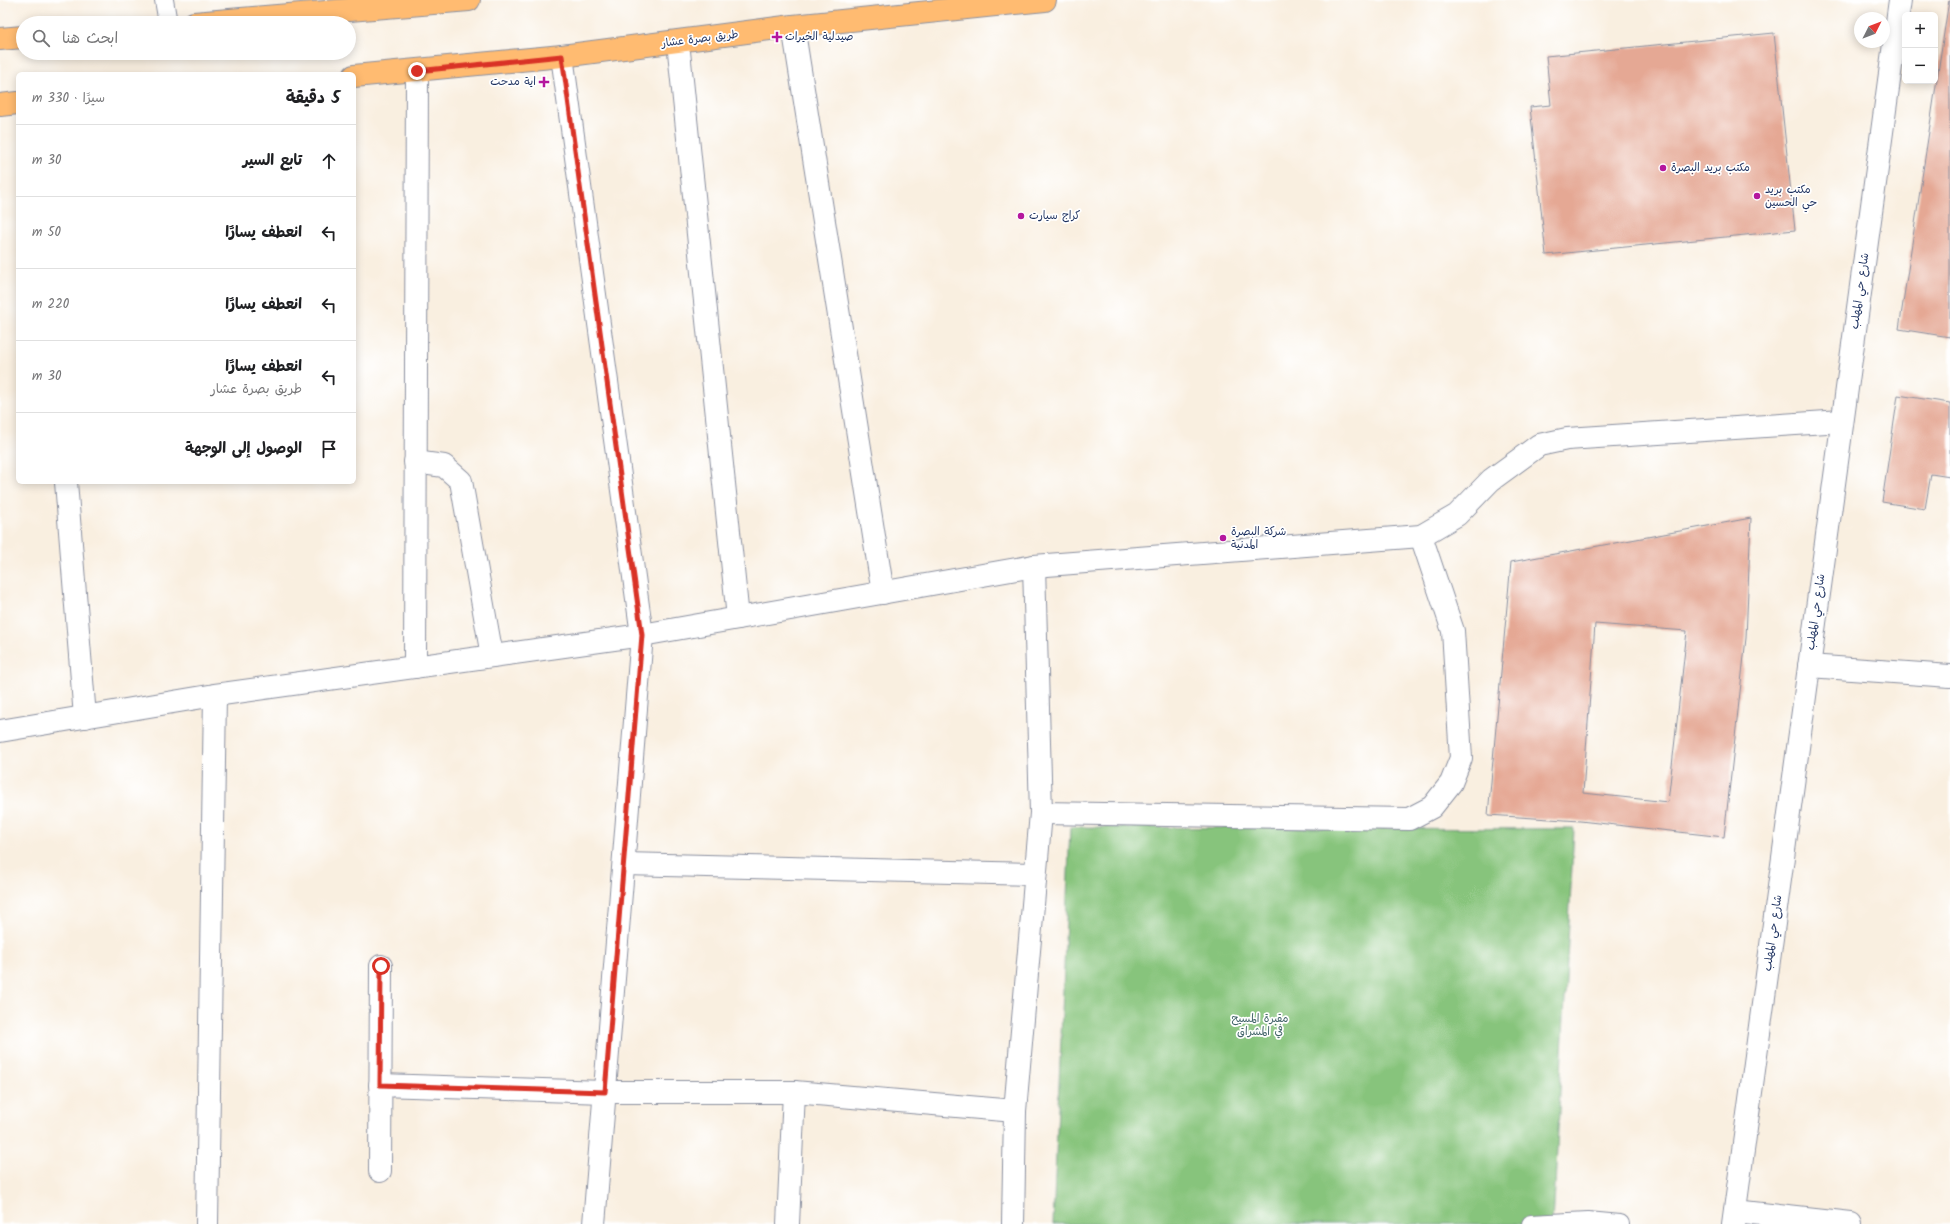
<!DOCTYPE html>
<html lang="ar">
<meta charset="utf-8">
<style>
:root{--surface:#fff;--page:#f2f2f2;--text:#202124;--muted:#757577;--line:#e0e0e0}
body{margin:0;font-family:Kalam,"Playpen Sans Arabic",sans-serif;background:var(--page);color:var(--text);direction:rtl}
.controls{position:absolute;right:12px;top:12px;display:grid;overflow:hidden;border-radius:6px;box-shadow:0 2px 10px #0003}
.controls button{width:36px;height:36px;display:grid;place-items:center;padding:0;border:0;border-bottom:1px solid var(--line);background:var(--surface);color:var(--text);font:20px sans-serif}
.compass{position:absolute;left:1854px;top:12px;width:36px;height:36px;border-radius:50%;background:var(--surface);box-shadow:0 2px 10px #0003;rotate:48deg}
.stop{position:absolute;width:12px;height:12px;margin:-9px;border:3px solid #d93025;border-radius:50%;background:#fff}
.stop.end{background:#d93025;border-color:#fff;box-shadow:0 1px 4px #0008}
.list{margin:0;padding:0;list-style:none}
h2{display:flex;justify-content:space-between;align-items:center;height:52px;margin:0;padding:0 16px;font-size:17px}
h2 small{font-size:13px;font-weight:400;color:var(--muted)}
.list li{display:grid;grid-template-columns:26px 1fr auto;gap:12px;align-items:center;box-sizing:border-box;height:72px;padding:0 16px;border-top:1px solid var(--line)}
.list b{display:block;font-size:15px;white-space:nowrap}
.list p{margin:0;font-size:13px;white-space:nowrap;color:var(--muted)}
.list em{font-size:13px;font-style:normal;color:var(--muted)}
.icon{flex:none;width:22px;height:22px;fill:none;stroke:currentColor;stroke-width:2;stroke-linecap:round;stroke-linejoin:round}
.map{position:relative;flex:none;width:1950px;height:1224px;overflow:hidden;direction:ltr}
.search{position:absolute;background:var(--surface);box-shadow:0 2px 10px #0003;left:16px;top:16px;width:340px;height:44px;display:flex;align-items:center;gap:10px;box-sizing:border-box;padding:0 14px;border-radius:22px;color:var(--muted);font-size:15px}
.panel{position:absolute;background:var(--surface);box-shadow:0 2px 10px #0003;left:16px;top:72px;width:340px;height:412px;border-radius:6px;direction:rtl}
.map>svg:first-child{display:block}
.green{fill:#87c47b;stroke:#517a6c}
.building{fill:#e5a894;fill-rule:evenodd}
.lines{fill:none;stroke-linecap:round;stroke-linejoin:round}
.service-casing{stroke:#8a8f9f;stroke-width:20}
.minor-casing{stroke:#8a8f9f;stroke-width:24}
.primary-casing{stroke:#8a8f9f;stroke-width:24}
.service{stroke:#fff;stroke-width:18}
.minor{stroke:#fff;stroke-width:22}
.primary{stroke:#ffbb71;stroke-width:22}
.route{stroke:#d93025;stroke-width:5}
.poi-dot{fill:#b5179e;stroke:#fff;stroke-width:1.5}
.labels{text-anchor:middle;dominant-baseline:central;stroke-width:3.5;stroke-linejoin:round;paint-order:stroke}
.poi-label{font-size:11px;fill:#1b2f5e;stroke:#fff;text-anchor:start}
.street-label{font-size:11px;fill:#1b2f5e;stroke:#fff}
.park-label{font-size:11px;fill:#416368;stroke:#fff}
</style>
<div class="map">
<svg width="1950" height="1224" viewBox="0 0 1950 1224">
<rect width="100%" height="100%" fill="#fff"/>
<filter id="ink" filterUnits="userSpaceOnUse"><feTurbulence type="fractalNoise" baseFrequency=".025" numOctaves="2"/><feDisplacementMap in="SourceGraphic" scale="8" xChannelSelector="R" yChannelSelector="G"/><feConvolveMatrix kernelMatrix="1 2 1 2 8 2 1 2 1" color-interpolation-filters="sRGB"/></filter>
<filter id="wash" filterUnits="userSpaceOnUse"><feTurbulence type="fractalNoise" baseFrequency=".012" numOctaves="4" result="noise"/><feDisplacementMap in="SourceGraphic" scale="16" xChannelSelector="R" yChannelSelector="G"/><feGaussianBlur stdDeviation="0.9" result="paint"/><feColorMatrix in="noise" values="0 0 0 0 0 0 0 0 0 0 0 0 0 0 0 0 0 1.4 0 .05"/><feComposite in="paint" operator="in"/></filter>
<g filter="url(#wash)">
<rect width="100%" height="100%" fill="#f9efe0"/>
<path class="green" d="M1070,827L1574,829L1553,1224H1053Z"/>
<g id="blocks">
<g class="building">
<path d="M1949,0H1950V337L1899,329Z"/>
<path d="M1774,33L1795,230L1546,255L1530,107L1551,105L1546,56Z"/>
<path d="M1898,395L1950,403V477L1931,474L1925,509L1882,502Z"/>
<path d="M1751,518L1746,638L1724,837L1580,821L1488,815L1511,562ZM1595,624L1687,631L1668,802L1583,793Z"/>
</g>
</g>
</g>
<g filter="url(#ink)">
<use href="#blocks" fill-opacity="0" stroke="#8a8f9f" stroke-width="1"/>
<g class="lines">
<g class="service-casing">
<g id="service">
<path d="M164,0L168,23"/>
<path d="M1531,1224L1588,1221L1620,1224"/>
</g>
</g>
<g class="minor-casing">
<g id="minor">
<path d="M793,26L883,593"/>
<path d="M678,42L738,618"/>
<path d="M562,56L642,635L594,1224"/>
<path d="M415,462L444,466L461,481L492,656"/>
<path d="M66,482L85,717"/>
<path d="M1809,666L1950,676"/>
<path d="M415,667L417,71"/>
<path d="M0,731L215,695L642,635L1034,566L1421,536L1457,515L1491,480L1539,445L1567,439L1842,421"/>
<path d="M1041,813L1409,819L1432,807L1451,783L1461,758L1453,631L1421,536"/>
<path d="M624,864L1035,874"/>
<path d="M380,1085L605,1092H794L1015,1111"/>
<path d="M380,1171L381,966"/>
<path d="M1735,1211L1851,1224"/>
<path d="M207,1224L215,695"/>
<path d="M788,1224L794,1092"/>
<path d="M1013,1224L1015,1111L1041,813L1034,566"/>
<path d="M1733,1224L1900,0"/>
</g>
</g>
<g class="primary-casing">
<g id="primary">
<path d="M194,23L469,0"/>
<path d="M0,39L23,37"/>
<path d="M354,76L562,56L793,26L1045,0"/>
<path d="M0,105L18,103"/>
</g>
</g>
<use href="#service" class="service"/>
<use href="#minor" class="minor"/>
<use href="#primary" class="primary"/>
</g>
</g>
<g class="lines" filter="url(#ink)">
<path class="route" d="M381,966L380,1085L605,1092L642,635L562,56L417,71"/>
</g>
<g class="poi-dot">
<path d="M775 31h4v4h4v4h-4v4h-4v-4h-4v-4h4z"/>
<path d="M542 76h4v4h4v4h-4v4h-4v-4h-4v-4h4z"/>
<circle cx="1663" cy="168" r="4"/>
<circle cx="1757" cy="196" r="4"/>
<circle cx="1021" cy="216" r="4"/>
<circle cx="1223" cy="538" r="4"/>
</g>
<g class="labels">
<g class="poi-label">
<text x="785" y="37">صيدلية الخيرات</text>
<text x="536" y="82" text-anchor="end">اية مدحت</text>
<text x="1671" y="168">مكتب بريد البصرة</text>
<text x="1765" y="190">مكتب بريد<tspan x="1765" dy="13">حي الحسين</tspan></text>
<text x="1029" y="216">كراج سيارت</text>
<text x="1231" y="532">شركة البصرة<tspan x="1231" dy="13">المدنية</tspan></text>
</g>
<g class="street-label">
<text transform="translate(700 39) rotate(-7)">طريق بصرة عشار</text>
<text transform="translate(1860 291) rotate(-82)">شارع حي المهلب</text>
<text transform="translate(1816 612) rotate(-82)">شارع حي المهلب</text>
<text transform="translate(1773 933) rotate(-82)">شارع حي المهلب</text>
</g>
<g class="park-label">
<text x="1260" y="1019">مقبرة المسيح<tspan x="1260" dy="13">في المشراق</tspan></text>
</g>
</g>
</svg>
<div class="controls">
<button>+</button>
<button>−</button>
</div>
<svg class="compass" viewBox="-18 -18 36 36"><path d="M0-13l5 13h-10z" fill="#e53935"/><path d="M0 13l5-13h-10z" fill="#757577"/></svg>
<div class="stop" style="left:381px;top:966px"></div>
<div class="stop end" style="left:417px;top:71px"></div>
<div class="search"><svg class="icon" aria-label="search" viewBox="0 0 24 24"><circle cx="10" cy="10" r="6"/><path d="M15 15l6 6"/></svg>ابحث هنا</div>
<section class="panel">
<h2>5 دقيقة<small>سيرًا · 330 m</small></h2>
<ul class="list">
<li><svg class="icon" aria-label="ahead" viewBox="0 0 24 24"><path d="M12 20V5M6 11l6-6 6 6"/></svg><div><b>تابع السير</b></div><em>30 m</em></li>
<li><svg class="icon" aria-label="left" viewBox="0 0 24 24"><path d="M17 20v-9H6M10 6l-5 5 5 5"/></svg><div><b>انعطف يسارًا</b></div><em>50 m</em></li>
<li><svg class="icon" aria-label="left" viewBox="0 0 24 24"><path d="M17 20v-9H6M10 6l-5 5 5 5"/></svg><div><b>انعطف يسارًا</b></div><em>220 m</em></li>
<li><svg class="icon" aria-label="left" viewBox="0 0 24 24"><path d="M17 20v-9H6M10 6l-5 5 5 5"/></svg><div><b>انعطف يسارًا</b><p>طريق بصرة عشار</p></div><em>30 m</em></li>
<li><svg class="icon" aria-label="arrive" viewBox="0 0 24 24"><path d="M6 21V4h12l-3 4 3 4H6"/></svg><div><b>الوصول إلى الوجهة</b></div></li>
</ul>
</section>
</div>
